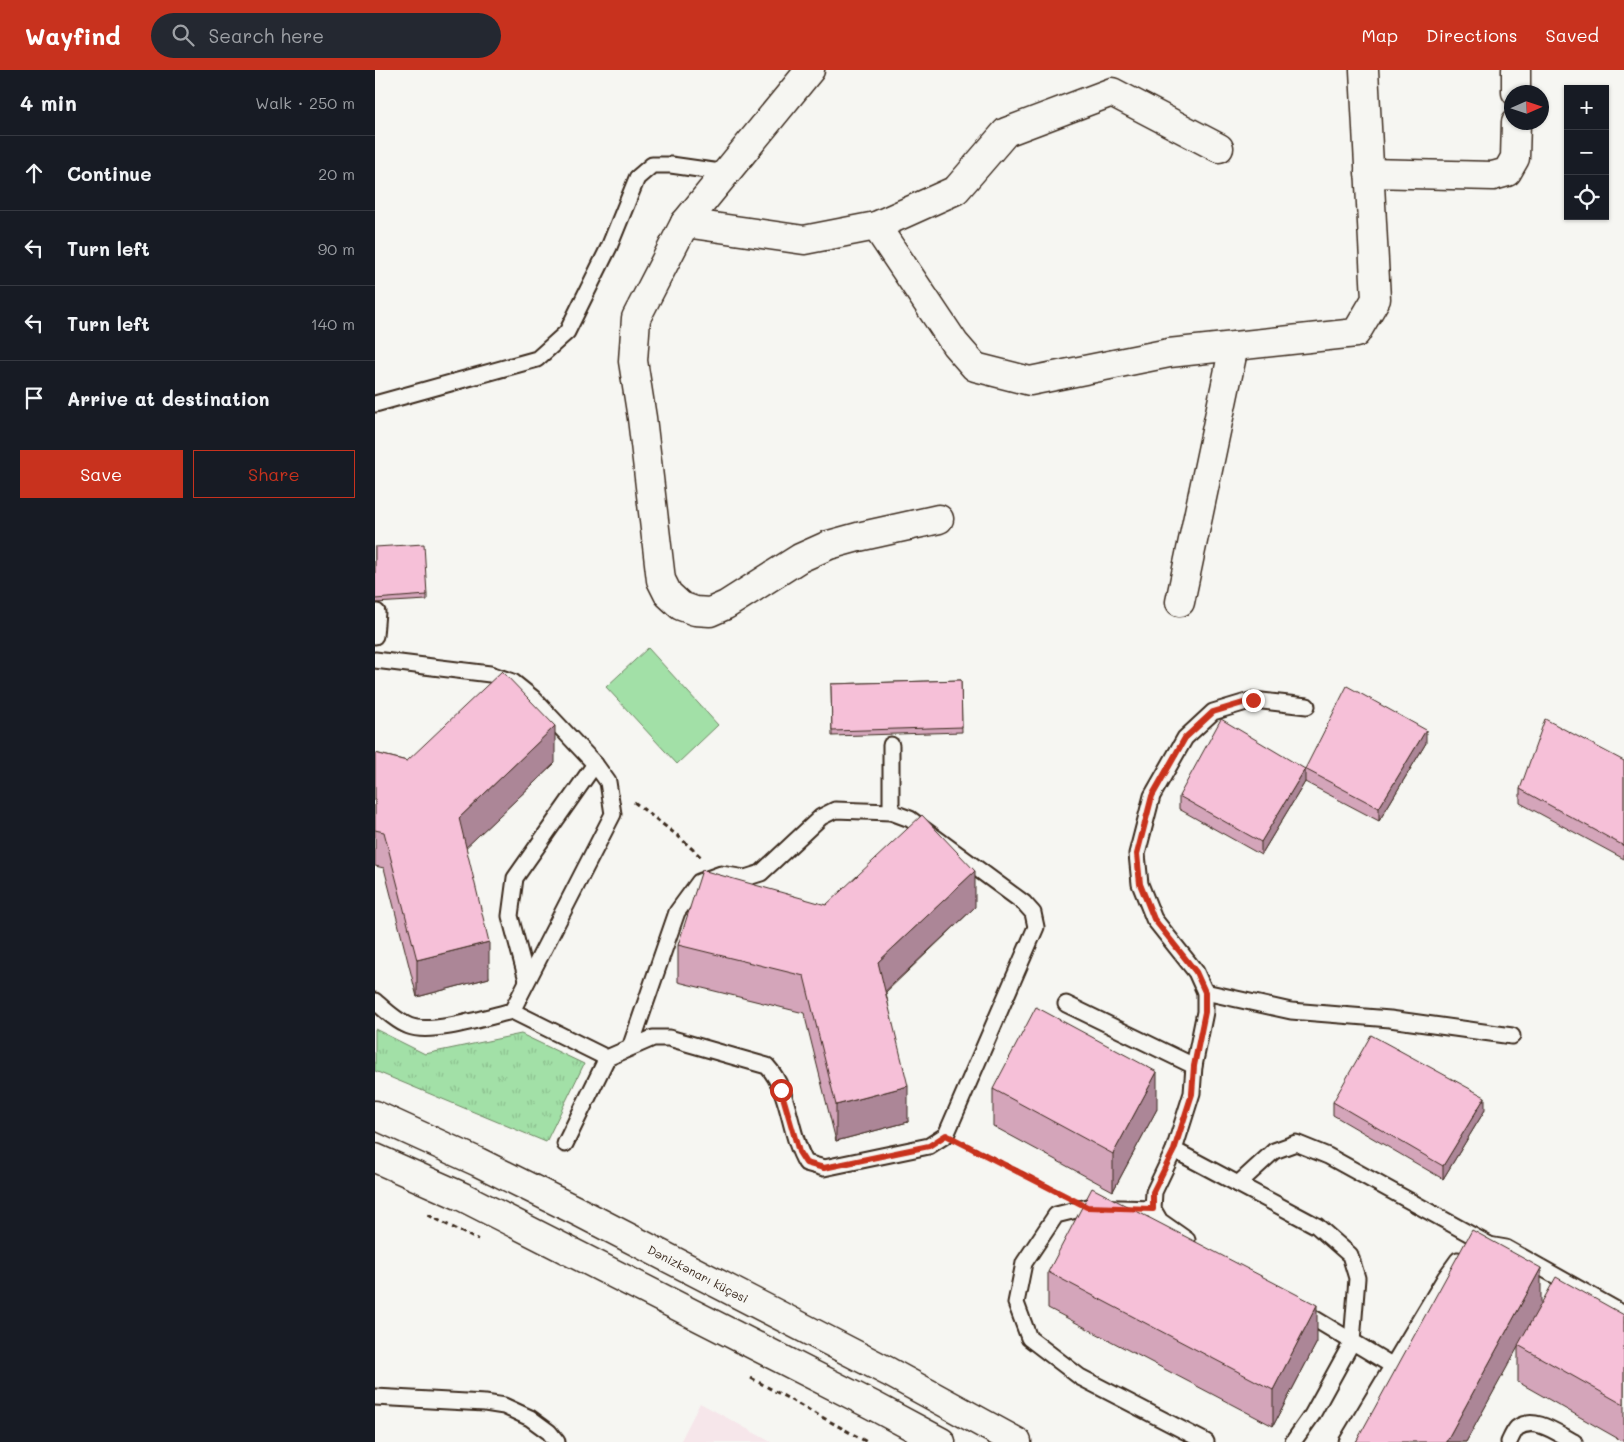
<!DOCTYPE html>
<meta charset="utf-8">
<style>
:root{--surface:#171b24;--page:#242831;--text:#f1f3f6;--muted:#9ea1a6;--line:#363941;--accent:#c8321e}
body{margin:0;font-family:Mali,sans-serif;background:var(--page);color:var(--text)}
.controls{position:absolute;right:15px;top:15px;display:grid;overflow:hidden;border-radius:0px;box-shadow:0 1px 4px #0004}
.controls button{width:45px;height:45px;display:grid;place-items:center;padding:0;border:0;border-bottom:1px solid var(--line);background:var(--surface);color:var(--text);font:25px sans-serif}
.compass{position:absolute;left:1129px;top:15px;width:45px;height:45px;border-radius:50%;background:var(--surface);box-shadow:0 1px 4px #0004;rotate:87deg}
.stop{position:absolute;width:15px;height:15px;margin:-11px;border:4px solid #c8321e;border-radius:50%;background:#fff}
.stop.end{background:#c8321e;border-color:#fff;box-shadow:0 1px 5px #0008}
.list{margin:0;padding:0;list-style:none}
h2{display:flex;justify-content:space-between;align-items:center;height:65px;margin:0;padding:0 20px;font-size:21px}
h2 small{font-size:16px;font-weight:400;color:var(--muted)}
.list li{display:grid;grid-template-columns:32px 1fr auto;gap:15px;align-items:center;box-sizing:border-box;height:75px;padding:0 20px;border-top:1px solid var(--line)}
.list b{display:block;font-size:19px;white-space:nowrap}
.list em{font-size:16px;font-style:normal;color:var(--muted)}
.actions{display:flex;gap:10px;padding:15px 20px}
.actions a{flex:1;padding:11px 0;border:1px solid var(--accent);border-radius:0px;text-align:center;font-size:18px;color:var(--accent)}
.actions .main{background:var(--accent);color:#fff}
.icon{flex:none;width:28px;height:28px;fill:none;stroke:currentColor;stroke-width:2;stroke-linecap:round;stroke-linejoin:round}
.map{position:relative;flex:none;width:1249px;height:1372px;overflow:hidden}
header{display:flex;align-items:center;gap:30px;box-sizing:border-box;height:70px;padding:0 25px;background:var(--accent);color:#fff}
header strong{font-size:24px}
nav{display:flex;gap:28px;margin-inline-start:auto;font-size:18px}
.search{width:350px;height:45px;background:var(--page);display:flex;align-items:center;gap:12px;box-sizing:border-box;padding:0 18px;border-radius:28px;color:var(--muted);font-size:19px}
main{display:flex}
aside{flex:1;background:var(--surface)}
.map>svg:first-child{display:block}
.built{fill:#f6e6ea}
.grass{fill:url(#grass-tufts);stroke:#6e8562}
.pitch{fill:#a2e0a7;stroke:#6e8562}
.lines{fill:none;stroke-linecap:round;stroke-linejoin:round}
.service-casing{stroke:#3b2a1e;stroke-width:19}
.minor-casing{stroke:#3b2a1e;stroke-width:31}
.trunk-casing{stroke:#3b2a1e;stroke-width:31}
.path{stroke:#3b2a1e;stroke-width:3;stroke-dasharray:5 4;stroke-linecap:butt}
.service{stroke:#f6f6f2;stroke-width:15}
.minor{stroke:#f6f6f2;stroke-width:28}
.trunk{stroke:#f6f6f2;stroke-width:28}
.wall{fill:#d4a5ba;stroke:#3b2a1e}
.shaded-wall{fill:#ac8697;stroke:#3b2a1e}
.building{fill:#f6c0d8;stroke:#3b2a1e}
.route{stroke:#c8321e;stroke-width:6}
.labels{text-anchor:middle;dominant-baseline:central;stroke-width:5;stroke-linejoin:round;paint-order:stroke}
.street-label{font-size:12px;fill:#3b2a1e;stroke:#f6f6f2}
</style>
<header>
<strong>Wayfind</strong>
<div class="search"><svg class="icon" aria-label="search" viewBox="0 0 24 24"><circle cx="10" cy="10" r="6"/><path d="M15 15l6 6"/></svg>Search here</div>
<nav><a>Map</a><a>Directions</a><a>Saved</a></nav>
</header>
<main>
<aside>
<h2>4 min<small>Walk · 250 m</small></h2>
<ul class="list">
<li><svg class="icon" aria-label="ahead" viewBox="0 0 24 24"><path d="M12 20V5M6 11l6-6 6 6"/></svg><div><b>Continue</b></div><em>20 m</em></li>
<li><svg class="icon" aria-label="left" viewBox="0 0 24 24"><path d="M17 20v-9H6M10 6l-5 5 5 5"/></svg><div><b>Turn left</b></div><em>90 m</em></li>
<li><svg class="icon" aria-label="left" viewBox="0 0 24 24"><path d="M17 20v-9H6M10 6l-5 5 5 5"/></svg><div><b>Turn left</b></div><em>140 m</em></li>
<li><svg class="icon" aria-label="arrive" viewBox="0 0 24 24"><path d="M6 21V4h12l-3 4 3 4H6"/></svg><div><b>Arrive at destination</b></div></li>
</ul>
<div class="actions"><a class="main">Save</a><a>Share</a></div>
</aside>
<div class="map">
<svg width="1249" height="1372" viewBox="0 0 1249 1372">
<defs>
<pattern id="grass-tufts" width="24" height="20" patternUnits="userSpaceOnUse" patternTransform="scale(1.25)"><rect width="24" height="20" fill="#a2e0a7"/><path d="M3 7l-1-3M5 7V3M7 7l1-3M15 17l-1-3M17 17v-4M19 17l1-3" fill="none" stroke="#8cc08f"/></pattern>
</defs>
<rect width="100%" height="100%" fill="#f6f6f2"/>
<filter id="ink" filterUnits="userSpaceOnUse"><feTurbulence type="fractalNoise" baseFrequency=".02" numOctaves="2"/><feDisplacementMap in="SourceGraphic" scale="10" xChannelSelector="R" yChannelSelector="G"/><feConvolveMatrix kernelMatrix="1 2 1 2 8 2 1 2 1" color-interpolation-filters="sRGB"/></filter>
<g filter="url(#ink)">
<path class="built" d="M325,1333L396,1372H305Z"/>
<path class="grass" d="M0,959L50,984L146,964L209,994L171,1072L0,1001Z"/>
<path class="pitch" d="M273,578L343,655L302,694L231,617Z"/>
<g class="lines">
<g class="service-casing">
<g id="service">
<path d="M0,334L162,289L192,262L234,177L262,108L277,95H296L352,103"/>
<path d="M0,566L2,542"/>
<path d="M0,590L115,604L138,612L158,628L220,694L233,712L238,744L137,941C112,947 56,965 34,956C21,951 10,940 0,931"/>
<path d="M516,742V675"/>
<path d="M152,910L135,846L140,808L220,694"/>
<path d="M830,922L916,941L1015,949L1137,966"/>
<path d="M691,934L819,996"/>
<path d="M137,941L232,988L278,968H294L392,996C416,1022 413,1063 431,1093L449,1098L554,1076L571,1065L661,857L658,843L649,833L535,749L516,742L460,740L446,747L386,803L370,808L346,804L324,812L302,842L255,978"/>
<path d="M190,1074L232,988"/>
<path d="M799,1080L942,1156L975,1185L982,1208L977,1272L937,1345L918,1372"/>
<path d="M863,1114L899,1081L921,1073L953,1086L1113,1174"/>
<path d="M778,1139L713,1137L681,1145L649,1193L641,1233L654,1268L705,1307L831,1372"/>
<path d="M812,1170L785,1151L778,1139L779,1122L799,1080L817,1023L819,996L830,942V922L821,902L779,849L765,814L762,784L777,726L810,668L838,642L878,630L932,636"/>
<path d="M1109,1175H1114L1131,1178L1249,1244"/>
<path d="M925,1240L1018,1296"/>
<path d="M0,1327L110,1333L129,1336L155,1348L174,1362L182,1372"/>
<path d="M972,1372L1070,1208L1083,1190"/>
<path d="M1134,1372C1136,1368 1139,1361 1142,1358C1160,1345 1183,1364 1199,1372"/>
</g>
</g>
<g class="minor-casing">
<g id="minor">
<path d="M435,0L310,153L261,248L258,291L267,348L286,510L293,524L306,536L320,541L335,542L351,535L425,488L454,475L483,467L564,449"/>
<path d="M1141,22V0"/>
<path d="M994,103L1118,106L1132,102L1140,88L1141,52"/>
<path d="M310,153L429,170L501,156L581,120L631,62L737,22L844,78"/>
<path d="M501,156L580,274L600,297L655,311L794,283L981,263L1001,229L989,0"/>
<path d="M805,532L859,276"/>
</g>
</g>
<g class="trunk-casing">
<g id="trunk">
<path id="s1" d="M0,1045L103,1092L204,1142L514,1302L642,1372"/>
<path d="M0,1088L88,1127L497,1335L566,1372"/>
</g>
</g>
<g class="path">
<path d="M259,732L303,766L326,787"/>
<path d="M590,1074L682,1121"/>
<path d="M53,1145L103,1170"/>
<path d="M376,1308L492,1372"/>
</g>
<use href="#service" class="service"/>
<use href="#minor" class="minor"/>
<use href="#trunk" class="trunk"/>
</g>
<g class="wall">
<path d="M0,477L52,525V530L0,533Z"/>
<path d="M586,610L587,662L457,666L456,614Z"/>
<path d="M1051,673L1004,751L930,712L886,785L804,739V726Z"/>
<path d="M0,683L32,691L180,693L91,777L114,908L42,927L9,798L0,796Z"/>
<path d="M1249,691V789L1145,733V719Z"/>
<path d="M451,835L600,837L511,922L533,1052L461,1071L429,943L303,912V875Z"/>
<path d="M618,1019L782,1039L738,1121L618,1056Z"/>
<path d="M958,1032L1110,1040L1068,1109L958,1045Z"/>
<path d="M673,1202L942,1272L898,1356L673,1238Z"/>
<path d="M1166,1235L1249,1245V1372L1143,1312V1276L1091,1372H981Z"/>
</g>
<g class="shaded-wall">
<path d="M180,656V693L84,784V748Z"/>
<path d="M1051,660V673L1004,751V738Z"/>
<path d="M930,699V712L886,785V772Z"/>
<path d="M600,801V837L503,928V892Z"/>
<path d="M114,872V908L42,927V890Z"/>
<path d="M782,1002V1039L738,1121V1084Z"/>
<path d="M533,1016V1052L461,1071V1035Z"/>
<path d="M1110,1027V1040L1068,1109V1096Z"/>
<path d="M1166,1198V1235L1091,1372H1071Z"/>
<path d="M942,1235V1272L898,1356V1320Z"/>
</g>
<g class="building">
<path d="M49,474L52,525L0,529V477Z"/>
<path d="M127,601L180,656L84,748L114,872L42,890L9,762L0,760V683L32,691Z"/>
<path d="M586,610L587,657L457,661L456,614Z"/>
<path d="M972,616L1051,660L1004,738L930,699L886,772L804,726L846,649L930,699Z"/>
<path d="M1170,649L1249,691V776L1145,719Z"/>
<path d="M547,745L600,801L503,892L533,1016L461,1035L429,906L303,875L327,800L451,835Z"/>
<path d="M661,937L782,1002L738,1084L618,1019Z"/>
<path d="M996,965L1110,1027L1068,1096L958,1032Z"/>
<path d="M717,1118L942,1235L898,1320L673,1202Z"/>
<path d="M1097,1160L1166,1198L1071,1372H981Z"/>
<path d="M1181,1207L1249,1245V1335L1143,1275Z"/>
</g>
</g>
<g class="lines" filter="url(#ink)">
<path class="route" d="M406,1020L424,1082L431,1093L449,1098L554,1076L571,1065L712,1137L778,1139V1122L799,1080L817,1024L819,996L830,942V922L821,902L779,849L765,814L762,784L777,726L810,668L838,642L878,630"/>
</g>
<g class="labels">
<g class="street-label">
<text stroke="none"><textPath href="#s1" startOffset="360">Dənizkənarı küçəsi</textPath></text>
</g>
</g>
</svg>
<div class="controls">
<button>+</button>
<button>−</button>
<button><svg class="icon" aria-label="locate" viewBox="0 0 24 24"><circle cx="12" cy="12" r="6"/><path d="M12 2v4M12 18v4M2 12h4M18 12h4"/></svg></button>
</div>
<svg class="compass" viewBox="-18 -18 36 36"><path d="M0-13l5 13h-10z" fill="#e53935"/><path d="M0 13l5-13h-10z" fill="#9ea1a6"/></svg>
<div class="stop" style="left:406px;top:1020px"></div>
<div class="stop end" style="left:878px;top:630px"></div>
</div>
</main>
